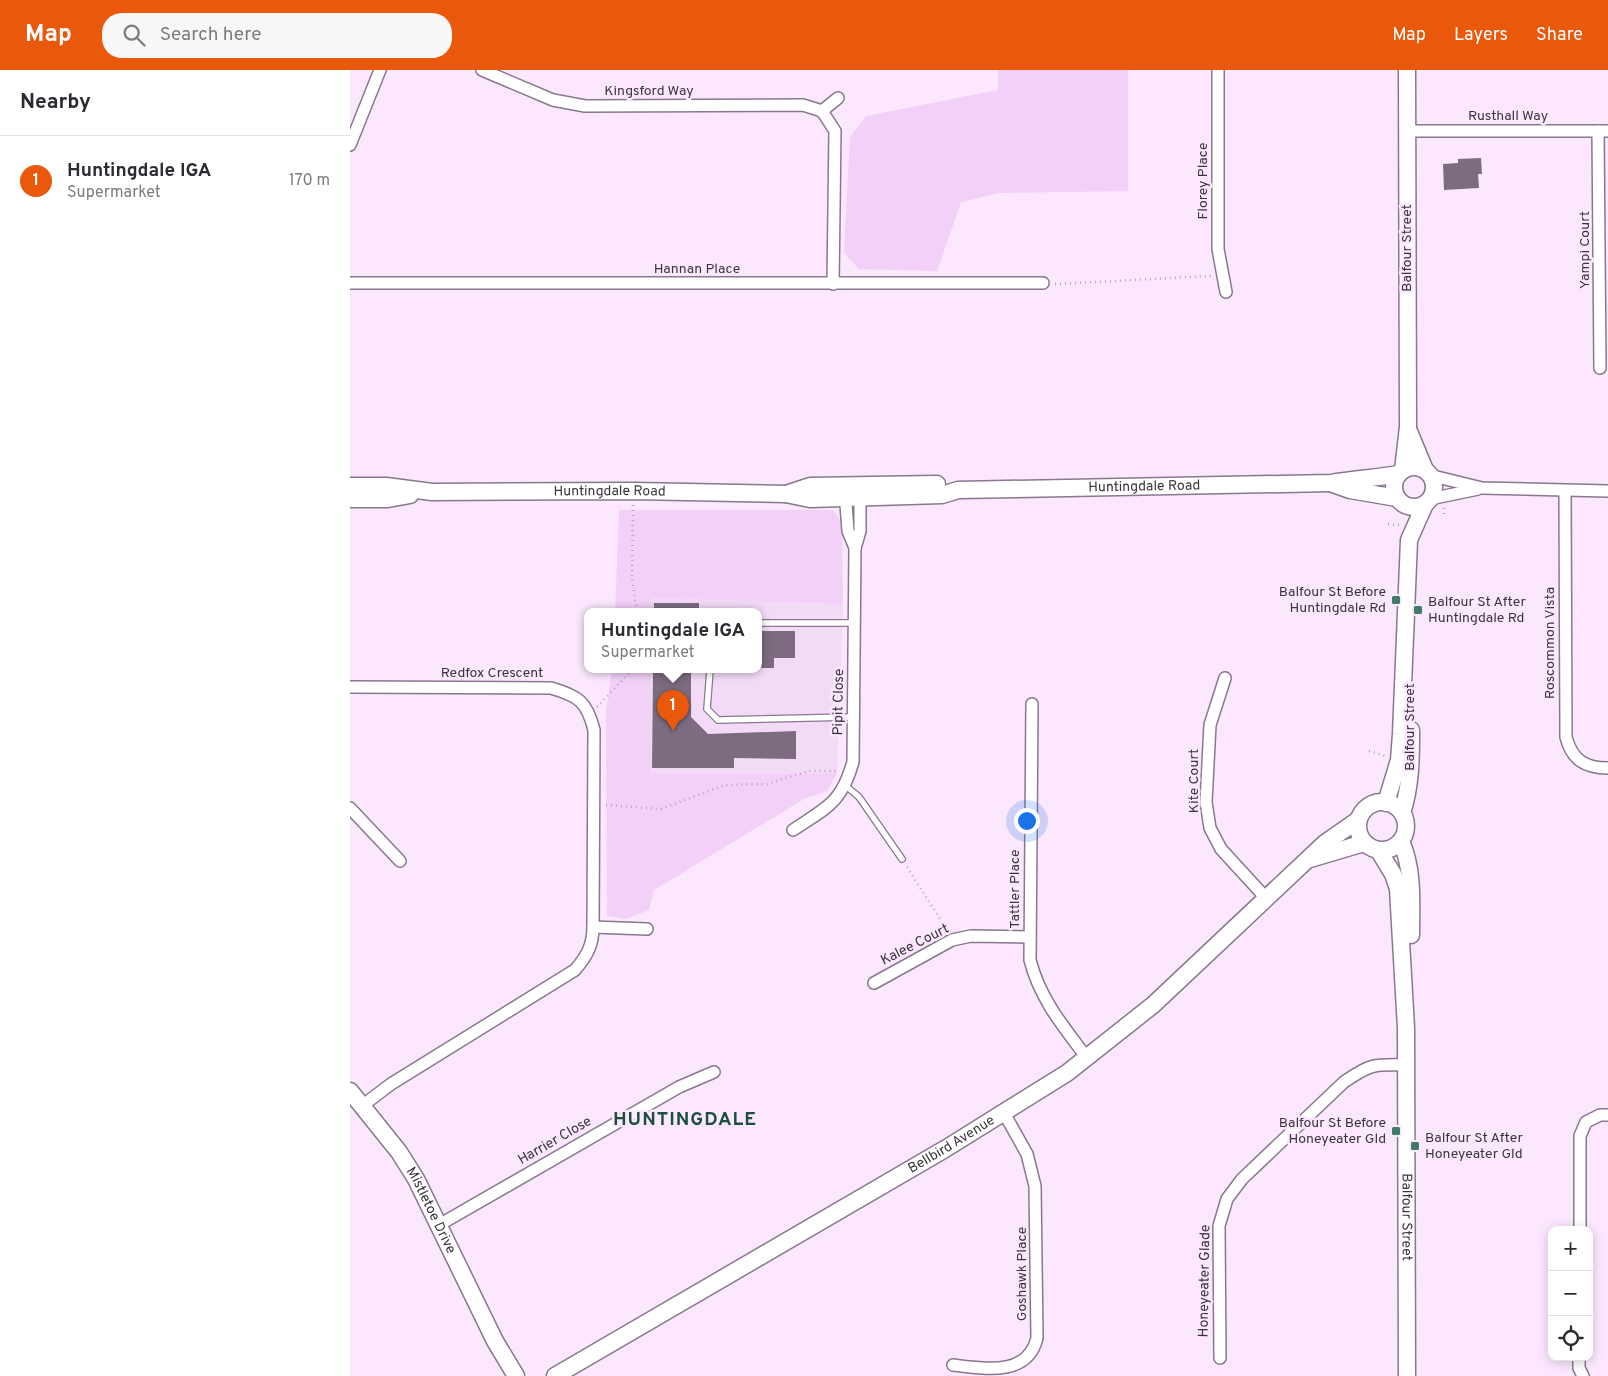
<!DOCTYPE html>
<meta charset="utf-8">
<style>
:root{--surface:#fff;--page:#f7f7f7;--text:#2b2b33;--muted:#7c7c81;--line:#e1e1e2;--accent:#ea580c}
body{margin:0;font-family:Overpass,sans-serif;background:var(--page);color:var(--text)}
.controls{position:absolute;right:15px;bottom:15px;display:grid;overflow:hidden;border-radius:10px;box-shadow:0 2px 12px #0003}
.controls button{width:45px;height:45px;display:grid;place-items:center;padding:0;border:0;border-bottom:1px solid var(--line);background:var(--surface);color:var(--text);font:25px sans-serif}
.you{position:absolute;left:676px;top:750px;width:18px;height:18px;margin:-12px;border:4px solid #fff;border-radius:50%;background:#1a73e8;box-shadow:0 0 0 8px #1a73e833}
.badge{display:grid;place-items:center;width:32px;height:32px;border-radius:50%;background:var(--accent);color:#fff;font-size:16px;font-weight:700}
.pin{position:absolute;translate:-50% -41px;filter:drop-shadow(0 1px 2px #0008)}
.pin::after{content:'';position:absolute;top:26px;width:18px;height:15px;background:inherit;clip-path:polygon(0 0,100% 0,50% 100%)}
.popup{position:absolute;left:234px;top:538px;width:178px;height:65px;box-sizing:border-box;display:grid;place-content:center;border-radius:10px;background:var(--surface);filter:drop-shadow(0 1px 4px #0005);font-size:16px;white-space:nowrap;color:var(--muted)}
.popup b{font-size:19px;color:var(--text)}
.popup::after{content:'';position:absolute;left:50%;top:100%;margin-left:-10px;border:10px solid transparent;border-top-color:var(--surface)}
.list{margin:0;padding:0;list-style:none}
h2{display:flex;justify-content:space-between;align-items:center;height:65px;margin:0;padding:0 20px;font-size:21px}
h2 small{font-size:16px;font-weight:400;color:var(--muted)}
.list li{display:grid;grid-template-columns:32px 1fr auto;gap:15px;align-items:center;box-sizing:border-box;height:90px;padding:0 20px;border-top:1px solid var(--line)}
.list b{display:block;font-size:19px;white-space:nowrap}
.list p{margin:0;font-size:16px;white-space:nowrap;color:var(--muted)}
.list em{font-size:16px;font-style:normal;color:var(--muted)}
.icon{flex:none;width:28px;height:28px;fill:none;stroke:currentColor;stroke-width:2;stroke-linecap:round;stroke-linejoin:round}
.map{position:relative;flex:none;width:1258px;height:1306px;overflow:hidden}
header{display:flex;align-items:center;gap:30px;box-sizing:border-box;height:70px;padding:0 25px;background:var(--accent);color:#fff}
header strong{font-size:24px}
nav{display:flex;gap:28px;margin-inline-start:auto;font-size:18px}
.search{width:350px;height:45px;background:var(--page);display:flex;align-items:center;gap:12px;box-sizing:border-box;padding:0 18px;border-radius:20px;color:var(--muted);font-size:19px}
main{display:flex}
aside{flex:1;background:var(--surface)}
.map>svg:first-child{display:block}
.built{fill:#f3dbf8}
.green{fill:#f2d0f8}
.building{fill:#7d6c80}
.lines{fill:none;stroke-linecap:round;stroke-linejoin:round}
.lane-casing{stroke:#89788d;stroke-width:8}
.street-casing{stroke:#89788d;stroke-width:14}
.secondary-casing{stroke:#89788d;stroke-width:19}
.path{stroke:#b7a7b9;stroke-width:2.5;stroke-dasharray:1 4;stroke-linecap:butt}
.lane{stroke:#fff;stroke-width:5.5}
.street{stroke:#fff;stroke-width:11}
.secondary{stroke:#fff;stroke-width:16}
.poi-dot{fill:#3e7c69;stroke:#fbe7fe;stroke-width:2}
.labels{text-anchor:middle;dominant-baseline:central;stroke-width:5;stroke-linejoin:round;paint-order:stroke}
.street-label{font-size:14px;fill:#3c343d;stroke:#fbe7fe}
.poi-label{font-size:14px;fill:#3c343d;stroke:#fbe7fe;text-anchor:end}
.district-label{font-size:19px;font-weight:bold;letter-spacing:1px;fill:#1c4f40;stroke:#fbe7fe}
</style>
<header>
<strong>Map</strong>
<div class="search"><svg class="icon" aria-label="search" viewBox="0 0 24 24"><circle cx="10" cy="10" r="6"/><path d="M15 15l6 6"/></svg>Search here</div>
<nav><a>Map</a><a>Layers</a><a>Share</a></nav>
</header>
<main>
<aside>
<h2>Nearby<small></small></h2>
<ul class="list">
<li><span class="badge">1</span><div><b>Huntingdale IGA</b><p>Supermarket</p></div><em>170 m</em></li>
</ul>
</aside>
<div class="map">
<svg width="1258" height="1306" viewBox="0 0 1258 1306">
<rect width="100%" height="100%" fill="#fbe7fe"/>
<path class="built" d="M300,528L493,534L487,703L301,704V600H408V542H300Z"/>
<g class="green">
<path d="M648,0H778V121L649,123L611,132L587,201L509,199L494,183L500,67L516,46L648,20Z"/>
<path d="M269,440H483L492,453L493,534L301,528L300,542H265Z"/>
<path d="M262,600H301V704L487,703L477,721L454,729L304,820L299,840L276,849L257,846L256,642Z"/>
</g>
<g class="building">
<path d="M1131,88L1132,104H1128L1129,118L1094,120L1093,94L1108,93V89Z"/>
<rect x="304" y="533" width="45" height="9"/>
<path d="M408,561H445V588H424V598H408Z"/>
<path d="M303,600H341V647L358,664L446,661V689L384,688V698H302Z"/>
</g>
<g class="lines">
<g class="lane-casing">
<g id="lane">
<path d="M408,553H505"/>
<path d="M360,600L357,639L368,650L503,647"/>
<path d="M496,716L509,727L552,789"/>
</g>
</g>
<g class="street-casing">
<g id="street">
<path d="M132,0L203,30L235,36L453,35L472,41L485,61L483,214"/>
<path d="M868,0V179L876,222"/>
<path d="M472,41L488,28"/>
<path d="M1058,61H1258"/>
<path d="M1248,61L1250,298"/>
<path d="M0,75L30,0"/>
<path d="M0,213H693"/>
<path d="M1079,405L1132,418L1258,421"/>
<path d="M495,421L498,461L505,478"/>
<path d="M1215,421L1216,667C1222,690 1235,698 1258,698"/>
<path d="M1080,429L1128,419"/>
<path d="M875,608L860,655L856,732L860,758L871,779L915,827"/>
<path d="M0,617L201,618C229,626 237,632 244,660L243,857C243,875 237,886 225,900L41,1014L12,1036"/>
<path d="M682,634L680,890C690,929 713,956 737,988"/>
<path d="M0,738L50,791"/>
<path d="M443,760C477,737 491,734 503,692L505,478L510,461V422"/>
<path d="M243,857L297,859"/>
<path d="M524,913L602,870L621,866L680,867"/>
<path d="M89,1155L329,1017L364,1002"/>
<path d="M1230,1160V1066L1236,1052L1250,1045H1258"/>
<path d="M1229,1287V1298L1233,1306"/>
<path d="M870,1288L869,1156L877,1129L892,1109L994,1012C1020,994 1024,994 1056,995"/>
<path d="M603,1295C637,1299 678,1306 687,1268L685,1116L677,1084L654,1043"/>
</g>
</g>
<g class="secondary-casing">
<g id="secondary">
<path d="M1058,359L1075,400"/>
<circle cx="1064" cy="417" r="20"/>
<path d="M1053,400L1058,357L1057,0"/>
<path d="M983,414L1000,420L1047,428"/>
<path id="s1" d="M0,416H36L82,422L284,421L436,424L460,429L592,425L608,420L981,413C1004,409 1026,408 1049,404"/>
<path d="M436,424L460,416L587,414"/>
<path d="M0,429H38L60,425"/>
<circle cx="1032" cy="756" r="24"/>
<path d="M1036,733L1049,690L1051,664L1059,470L1075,434"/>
<path d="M1052,743C1061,715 1061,689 1061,660"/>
<path d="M1051,771C1064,801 1061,833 1061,865"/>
<path id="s2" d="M1029,781L1043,804L1048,819L1056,958L1057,1306"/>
<path d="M960,789L1014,773"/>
<path id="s3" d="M0,1021L49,1082L66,1109L145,1271L166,1306"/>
<path id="s4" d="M205,1306L595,1079L717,1003L803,935L975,773L1008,750"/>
</g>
</g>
<g class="path">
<path d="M705,214L861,206"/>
<path d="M283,435L282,508L287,542"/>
<path d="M1094,438V447"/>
<path d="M1038,454L1049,455"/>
<path d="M247,637L282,600"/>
<path d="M1019,681L1036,686"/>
<path d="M256,735L311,739L375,715L417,714L459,701H488"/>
<path d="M557,797L597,860"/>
</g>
<use href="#lane" class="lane"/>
<use href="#street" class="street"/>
<use href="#secondary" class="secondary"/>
</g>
<g class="poi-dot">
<rect x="1041" y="525" width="10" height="10" rx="2.5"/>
<rect x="1063" y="535" width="10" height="10" rx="2.5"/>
<rect x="1041" y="1056" width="10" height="10" rx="2.5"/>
<rect x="1060" y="1071" width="10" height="10" rx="2.5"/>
</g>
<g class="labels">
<g class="street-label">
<text x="299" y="21">Kingsford Way</text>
<text x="1158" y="46">Rusthall Way</text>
<text transform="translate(853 111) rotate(-90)">Florey Place</text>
<text transform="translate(1057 178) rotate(-90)">Balfour Street</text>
<text transform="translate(1235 180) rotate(-90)">Yampi Court</text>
<text x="347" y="199">Hannan Place</text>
<text stroke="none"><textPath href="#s1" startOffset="796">Huntingdale Road</textPath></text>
<text stroke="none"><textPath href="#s1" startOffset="260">Huntingdale Road</textPath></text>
<text transform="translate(1200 573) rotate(-90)">Roscommon Vista</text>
<text x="142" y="603">Redfox Crescent</text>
<text transform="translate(489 632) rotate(-89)">Pipit Close</text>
<text transform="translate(1060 657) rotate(-90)">Balfour Street</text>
<text transform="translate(844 711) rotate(-90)">Kite Court</text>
<text transform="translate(665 819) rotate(-90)">Tattler Place</text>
<text transform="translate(565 875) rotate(-27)">Kalee Court</text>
<text transform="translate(205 1071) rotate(-30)">Harrier Close</text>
<text stroke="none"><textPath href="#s4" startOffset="459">Bellbird Avenue</textPath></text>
<text stroke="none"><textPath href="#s3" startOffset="145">Mistletoe Drive</textPath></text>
<text stroke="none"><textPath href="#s2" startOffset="371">Balfour Street</textPath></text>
<text transform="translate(672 1204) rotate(-90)">Goshawk Place</text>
<text transform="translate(855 1211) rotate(-89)">Honeyeater Glade</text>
</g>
<g class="poi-label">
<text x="1036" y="522">Balfour St Before<tspan x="1036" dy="16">Huntingdale Rd</tspan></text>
<text x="1078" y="532" text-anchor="start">Balfour St After<tspan x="1078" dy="16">Huntingdale Rd</tspan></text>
<text x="1036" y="1053">Balfour St Before<tspan x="1036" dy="16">Honeyeater Gld</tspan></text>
<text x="1075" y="1068" text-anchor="start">Balfour St After<tspan x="1075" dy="16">Honeyeater Gld</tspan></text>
</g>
<g class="district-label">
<text x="335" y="1050">HUNTINGDALE</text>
</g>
</g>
</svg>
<div class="controls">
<button>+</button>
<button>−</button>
<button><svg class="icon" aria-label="locate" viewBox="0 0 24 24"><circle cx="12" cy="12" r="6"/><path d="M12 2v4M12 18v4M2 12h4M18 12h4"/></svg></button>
</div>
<div class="you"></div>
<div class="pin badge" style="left:323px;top:661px">1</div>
<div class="popup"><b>Huntingdale IGA</b>Supermarket</div>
</div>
</main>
